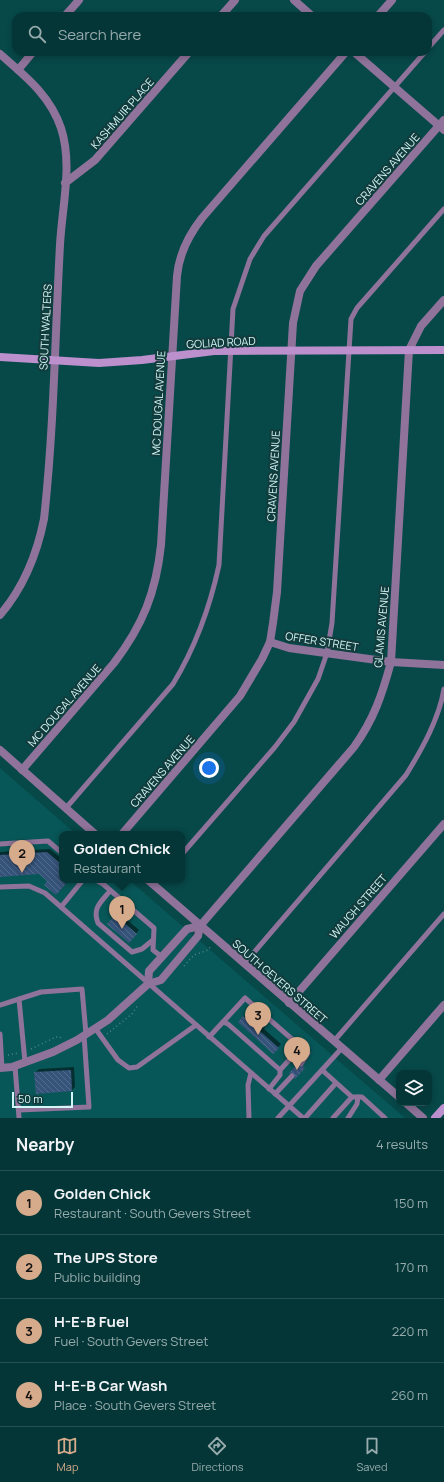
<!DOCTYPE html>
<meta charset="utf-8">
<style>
:root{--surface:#053637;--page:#134142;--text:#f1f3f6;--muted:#97abad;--line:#265052;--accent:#d6ab8b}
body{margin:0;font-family:Manrope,sans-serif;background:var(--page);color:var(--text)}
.controls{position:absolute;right:12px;bottom:12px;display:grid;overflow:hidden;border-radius:8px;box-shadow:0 2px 6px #0003}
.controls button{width:36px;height:36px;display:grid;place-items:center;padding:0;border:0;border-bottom:1px solid var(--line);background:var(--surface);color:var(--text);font:20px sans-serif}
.scale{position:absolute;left:12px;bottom:10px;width:61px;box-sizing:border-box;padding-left:4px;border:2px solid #d3f7f7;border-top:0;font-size:11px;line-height:14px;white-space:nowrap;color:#d3f7f7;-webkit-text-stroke:3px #133b3c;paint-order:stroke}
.you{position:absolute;left:209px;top:768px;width:14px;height:14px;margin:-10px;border:3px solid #fff;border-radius:50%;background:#1a73e8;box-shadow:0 0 0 6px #1a73e833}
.badge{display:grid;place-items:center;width:26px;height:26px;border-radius:50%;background:var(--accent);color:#111;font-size:13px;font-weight:700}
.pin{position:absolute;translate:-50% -33px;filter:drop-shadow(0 1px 2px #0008)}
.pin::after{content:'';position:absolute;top:21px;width:14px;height:12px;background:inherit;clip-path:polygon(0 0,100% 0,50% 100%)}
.popup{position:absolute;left:59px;top:831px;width:126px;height:52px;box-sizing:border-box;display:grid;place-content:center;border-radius:8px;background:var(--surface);filter:drop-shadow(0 1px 3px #0005);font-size:13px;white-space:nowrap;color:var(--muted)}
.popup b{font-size:15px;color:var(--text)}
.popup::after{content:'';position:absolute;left:50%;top:100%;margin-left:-8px;border:8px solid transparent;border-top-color:var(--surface)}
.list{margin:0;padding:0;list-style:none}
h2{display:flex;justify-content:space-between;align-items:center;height:52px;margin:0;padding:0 16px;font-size:17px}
h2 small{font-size:13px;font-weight:400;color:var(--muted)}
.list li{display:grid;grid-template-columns:26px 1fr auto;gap:12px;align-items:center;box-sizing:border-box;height:64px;padding:0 16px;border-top:1px solid var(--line)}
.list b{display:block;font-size:15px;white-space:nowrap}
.list p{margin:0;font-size:13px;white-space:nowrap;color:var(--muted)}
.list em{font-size:13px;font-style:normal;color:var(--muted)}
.icon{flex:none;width:22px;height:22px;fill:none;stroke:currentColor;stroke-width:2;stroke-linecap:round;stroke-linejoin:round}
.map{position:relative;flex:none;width:444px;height:1118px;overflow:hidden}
.search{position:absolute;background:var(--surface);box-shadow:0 2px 6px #0003;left:12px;right:12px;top:12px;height:44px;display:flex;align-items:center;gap:10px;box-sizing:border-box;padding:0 14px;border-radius:12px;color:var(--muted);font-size:15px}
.sheet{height:308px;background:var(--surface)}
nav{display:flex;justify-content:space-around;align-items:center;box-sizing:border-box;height:56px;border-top:1px solid var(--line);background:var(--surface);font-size:11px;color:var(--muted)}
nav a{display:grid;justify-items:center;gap:2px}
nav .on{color:var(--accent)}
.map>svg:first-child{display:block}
.built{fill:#085758}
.shadow{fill:#0007}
.building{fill:url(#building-back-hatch)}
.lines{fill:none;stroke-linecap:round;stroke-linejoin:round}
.path{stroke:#508687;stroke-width:1.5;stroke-dasharray:1 3;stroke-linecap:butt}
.service{stroke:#8f739a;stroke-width:5}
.minor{stroke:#8f739a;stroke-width:8}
.secondary{stroke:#bc8fcd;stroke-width:8}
.labels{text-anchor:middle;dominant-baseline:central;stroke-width:4;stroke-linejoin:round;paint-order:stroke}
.street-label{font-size:11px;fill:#d3f7f7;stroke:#133b3c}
</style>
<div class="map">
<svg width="444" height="1118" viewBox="0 0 444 1118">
<defs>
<pattern id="building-back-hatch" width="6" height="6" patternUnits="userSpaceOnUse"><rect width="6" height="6" fill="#36537a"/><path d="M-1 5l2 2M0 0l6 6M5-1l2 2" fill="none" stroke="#526c8e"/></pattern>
</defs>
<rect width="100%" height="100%" fill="#074849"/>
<path class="built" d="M0,768L76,834H62V880H129L405,1118H0Z"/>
<g class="shadow">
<path d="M50,849L62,859V880H69L60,891L40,873L0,876V852Z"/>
<path d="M119,913L139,930L132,938L116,916Z"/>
<path d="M247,1013L263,1028L266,1025L264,1029L281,1044L273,1053L239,1022Z"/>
<path d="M74,1067L75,1087L72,1090L35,1073L39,1069Z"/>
</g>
<g class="building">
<path d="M47,852L62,865V880L66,884L56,895L44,885L47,881L39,874L0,877V855Z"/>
<path d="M115,915L137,934L129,943L107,924Z"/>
<path d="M243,1016L279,1048L273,1054L238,1022Z"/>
<path d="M299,1062L305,1068L295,1079L289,1073Z"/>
<path d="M71,1070L72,1091L36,1094L34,1072Z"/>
</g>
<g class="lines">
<g class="path">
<path d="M184,966L194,955L208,950L211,946"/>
<path d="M107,1034L132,1014L138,1005"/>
<path d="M31,1049L56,1037H60L62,1039"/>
<path d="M8,1055L18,1053"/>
</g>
<g class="service">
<path d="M428,48L444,30"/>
<path d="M66,808L173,684C196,646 210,607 219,565L233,309L250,259L264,236L425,52"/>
<path d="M0,844L48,841L62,853"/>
<path d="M182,854L275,747L294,722L318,679L327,653L332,623L351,319L357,308L444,209"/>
<path d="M96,880L103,884L154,928L153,950L162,957"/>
<path d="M0,887L29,886L45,893L303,1118"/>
<path d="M110,891C101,902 92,908 98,923L132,952L142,949L153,940"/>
<path d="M61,907L83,880"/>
<path d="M244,964L406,775C422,749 439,719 444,689"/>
<path d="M19,999L25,1062"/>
<path d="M0,1005L41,992L82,989L86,1034"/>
<path d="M223,1022L245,998L301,1047L280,1070"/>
<path d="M95,1028L118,1060L129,1068L137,1067L196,1025"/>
<path d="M0,1034L2,1068"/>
<path d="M209,1037L223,1022L228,1024L280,1070V1075L269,1089"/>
<path d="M334,1041L444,914"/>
<path d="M301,1047L308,1053L301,1064"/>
<path d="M15,1066L19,1118"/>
<path d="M322,1070L352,1097L333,1118"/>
<path d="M275,1094L292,1076"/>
<path d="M352,1097H362L385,1118"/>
<path d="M19,1110L89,1107L84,1035"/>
<path d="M249,1118L248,1085L251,1073"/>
<path d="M278,1118L342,1048"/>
<path d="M305,1118L336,1083"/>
<path d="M348,1118L357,1104L358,1097"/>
</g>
<g class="minor">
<path d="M294,0L312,16"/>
<path d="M65,16L79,0"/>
<path d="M221,16L235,0"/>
<path d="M378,16L392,0"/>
<path d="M354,52L444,130"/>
<path d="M0,54C25,76 50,95 61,128C73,165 62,206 60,245C55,336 54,428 44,519C37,554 24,587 0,615"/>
<path d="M18,70L33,52"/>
<path d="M65,183L95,160L189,52"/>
<path d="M270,642L289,648L391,662L444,665"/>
<path d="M0,750L95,834"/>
<path d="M22,770L114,663C143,625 156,592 161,545L177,276C179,254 188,236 202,218L346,52"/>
<path d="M122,834L240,696L262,659L270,642L273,623L277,592L293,323L300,291L316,266L444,120"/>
<path d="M148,880L399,1097"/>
<path d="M148,984L149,971L187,929L200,926"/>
<path d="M289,1003L444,824"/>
<path d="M0,1068L12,1067L53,1052L77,1040L108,1020L148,984L161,980L198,936L200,926L354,747C374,719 382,695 391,662L409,350L421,326L444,300"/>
<path d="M379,1080L444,1005"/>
<path d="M406,1103L423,1118"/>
</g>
<g class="secondary">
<path d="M0,357L99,363L142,360L214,351L444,350"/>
<path d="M435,1118L444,1108"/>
</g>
</g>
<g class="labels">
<g class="street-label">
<text transform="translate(122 113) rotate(-49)">KASHMUIR PLACE</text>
<text transform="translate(387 169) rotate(-49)">CRAVENS AVENUE</text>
<text transform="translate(45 327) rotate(-87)">SOUTH WALTERS</text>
<text transform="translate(221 342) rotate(-3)">GOLIAD ROAD</text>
<text transform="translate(158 403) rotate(-87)">MC DOUGAL AVENUE</text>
<text transform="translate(273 476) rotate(-87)">CRAVENS AVENUE</text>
<text transform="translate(381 627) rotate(-85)">GLAMIS AVENUE</text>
<text transform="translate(322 641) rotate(9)">OFFER STREET</text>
<text transform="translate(64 705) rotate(-49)">MC DOUGAL AVENUE</text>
<text transform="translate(162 771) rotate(-49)">CRAVENS AVENUE</text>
<text transform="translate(358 906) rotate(-49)">WAUGH STREET</text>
<text transform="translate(280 981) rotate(41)">SOUTH GEVERS STREET</text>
</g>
</g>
</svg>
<div class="controls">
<button><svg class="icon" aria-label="layers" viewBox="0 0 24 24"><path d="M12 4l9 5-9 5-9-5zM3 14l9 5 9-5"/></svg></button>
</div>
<div class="scale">50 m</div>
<div class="you"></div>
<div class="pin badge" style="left:122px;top:929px">1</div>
<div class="popup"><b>Golden Chick</b>Restaurant</div>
<div class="pin badge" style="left:22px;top:873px">2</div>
<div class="pin badge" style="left:258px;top:1035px">3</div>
<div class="pin badge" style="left:297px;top:1070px">4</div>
<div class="search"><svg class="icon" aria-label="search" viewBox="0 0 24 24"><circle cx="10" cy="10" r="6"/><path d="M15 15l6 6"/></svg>Search here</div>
</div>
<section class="sheet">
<h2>Nearby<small>4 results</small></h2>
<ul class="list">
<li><span class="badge">1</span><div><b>Golden Chick</b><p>Restaurant · South Gevers Street</p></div><em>150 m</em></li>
<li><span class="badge">2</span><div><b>The UPS Store</b><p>Public building</p></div><em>170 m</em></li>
<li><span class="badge">3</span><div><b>H-E-B Fuel</b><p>Fuel · South Gevers Street</p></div><em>220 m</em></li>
<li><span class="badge">4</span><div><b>H-E-B Car Wash</b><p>Place · South Gevers Street</p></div><em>260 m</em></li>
</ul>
</section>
<nav>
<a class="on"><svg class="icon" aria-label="map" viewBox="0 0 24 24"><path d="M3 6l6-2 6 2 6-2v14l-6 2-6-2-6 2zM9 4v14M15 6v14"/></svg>Map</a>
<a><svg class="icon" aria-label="directions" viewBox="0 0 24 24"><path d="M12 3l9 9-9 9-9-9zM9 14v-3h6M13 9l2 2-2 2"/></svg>Directions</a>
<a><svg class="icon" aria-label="saved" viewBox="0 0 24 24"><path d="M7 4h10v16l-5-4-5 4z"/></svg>Saved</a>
</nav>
